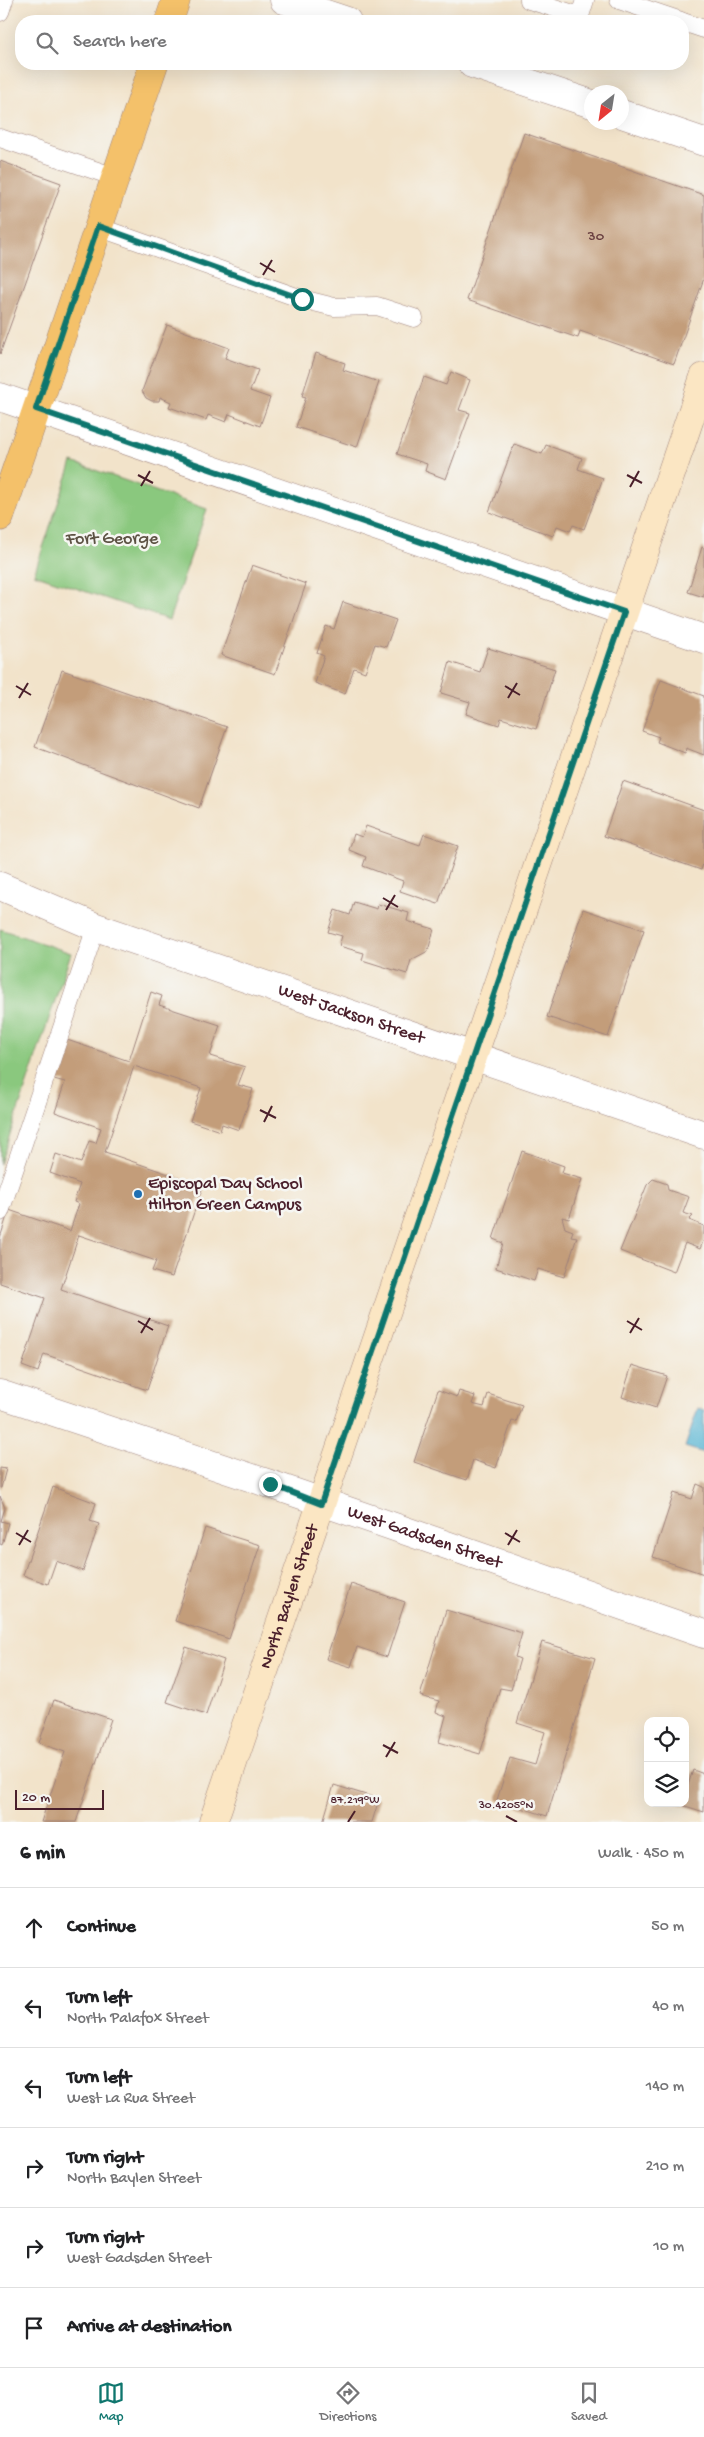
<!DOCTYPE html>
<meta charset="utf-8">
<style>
:root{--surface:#fff;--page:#f2f2f2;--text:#202124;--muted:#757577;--line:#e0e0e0;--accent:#0f766e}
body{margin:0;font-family:"Gochi Hand",sans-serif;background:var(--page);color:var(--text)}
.controls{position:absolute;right:15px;bottom:15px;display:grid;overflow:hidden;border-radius:10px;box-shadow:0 5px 20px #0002}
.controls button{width:45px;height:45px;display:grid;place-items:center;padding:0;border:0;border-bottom:1px solid var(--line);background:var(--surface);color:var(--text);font:25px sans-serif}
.compass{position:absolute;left:584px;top:85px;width:45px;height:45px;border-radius:50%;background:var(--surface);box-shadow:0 5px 20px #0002;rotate:210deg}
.scale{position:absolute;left:15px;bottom:12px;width:89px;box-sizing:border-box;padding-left:5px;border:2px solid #4a1f2b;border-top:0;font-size:14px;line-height:18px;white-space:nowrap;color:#4a1f2b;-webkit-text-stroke:4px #f6f6f2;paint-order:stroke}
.stop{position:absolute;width:15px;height:15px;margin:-11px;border:4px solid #0f766e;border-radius:50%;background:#fff}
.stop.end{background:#0f766e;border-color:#fff;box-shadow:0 1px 5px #0008}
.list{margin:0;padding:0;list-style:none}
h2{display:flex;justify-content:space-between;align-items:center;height:65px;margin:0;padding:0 20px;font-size:21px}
h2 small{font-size:16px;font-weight:400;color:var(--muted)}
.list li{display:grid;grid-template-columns:32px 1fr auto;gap:15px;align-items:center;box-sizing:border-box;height:80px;padding:0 20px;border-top:1px solid var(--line)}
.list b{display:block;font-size:19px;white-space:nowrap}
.list p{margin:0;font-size:16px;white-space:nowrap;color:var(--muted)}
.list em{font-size:16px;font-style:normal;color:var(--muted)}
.icon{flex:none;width:28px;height:28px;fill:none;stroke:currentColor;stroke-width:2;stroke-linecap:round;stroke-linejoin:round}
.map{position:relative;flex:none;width:704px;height:1822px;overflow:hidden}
.search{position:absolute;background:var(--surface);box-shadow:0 5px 20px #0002;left:15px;right:15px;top:15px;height:55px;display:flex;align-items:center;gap:12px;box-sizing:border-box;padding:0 18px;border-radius:20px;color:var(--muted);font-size:19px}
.sheet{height:545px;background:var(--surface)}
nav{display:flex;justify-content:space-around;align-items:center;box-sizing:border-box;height:70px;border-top:1px solid var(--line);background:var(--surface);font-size:14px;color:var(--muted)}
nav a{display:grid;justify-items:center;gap:2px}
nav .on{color:var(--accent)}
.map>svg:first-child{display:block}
.green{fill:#8ac87e;stroke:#6a7454}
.water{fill:#55b4d3;stroke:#506a7f}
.building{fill:#c39d7a}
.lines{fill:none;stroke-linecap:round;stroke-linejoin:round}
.lane-casing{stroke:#9e817a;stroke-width:19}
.street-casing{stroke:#9e817a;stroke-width:29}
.secondary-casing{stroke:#9e817a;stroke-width:29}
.primary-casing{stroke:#9e817a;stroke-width:29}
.lane{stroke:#fff;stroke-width:18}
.street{stroke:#fff;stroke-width:28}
.secondary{stroke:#fbe6c3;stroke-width:28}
.primary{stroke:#f4c16a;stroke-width:28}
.route{stroke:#0f766e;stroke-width:6}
.ticks{fill:none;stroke:#4a1f2b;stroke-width:2}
.poi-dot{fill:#1f6fb2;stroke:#f6f6f2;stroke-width:2}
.labels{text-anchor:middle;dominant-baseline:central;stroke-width:5;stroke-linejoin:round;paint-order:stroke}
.number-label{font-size:15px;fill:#683e3f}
.park-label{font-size:18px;fill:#5d5244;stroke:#f6f6f2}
.street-label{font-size:18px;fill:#4a1f2b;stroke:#f6f6f2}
.poi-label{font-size:18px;fill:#4a1f2b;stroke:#f6f6f2;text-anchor:start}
.ticks-label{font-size:12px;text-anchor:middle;fill:#4a1f2b;stroke:#f6f6f2;stroke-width:5;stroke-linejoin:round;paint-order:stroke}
</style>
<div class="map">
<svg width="704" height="1822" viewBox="0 0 704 1822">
<rect width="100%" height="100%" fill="#f6f6f2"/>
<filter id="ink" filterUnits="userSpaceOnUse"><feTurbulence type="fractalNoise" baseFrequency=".02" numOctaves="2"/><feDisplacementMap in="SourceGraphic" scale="10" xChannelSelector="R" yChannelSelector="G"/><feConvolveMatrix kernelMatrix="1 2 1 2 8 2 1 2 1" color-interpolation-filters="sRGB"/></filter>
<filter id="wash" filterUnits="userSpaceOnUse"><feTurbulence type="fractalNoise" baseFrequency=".0096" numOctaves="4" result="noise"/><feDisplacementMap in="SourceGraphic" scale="20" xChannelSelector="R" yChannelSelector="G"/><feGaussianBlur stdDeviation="1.12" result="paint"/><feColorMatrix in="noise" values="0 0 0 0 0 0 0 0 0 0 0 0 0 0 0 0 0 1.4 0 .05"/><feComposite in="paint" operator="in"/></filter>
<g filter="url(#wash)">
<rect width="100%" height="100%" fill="#f2e3ca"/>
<g class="green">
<path d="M72,462L207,509L169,620L34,574Z"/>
<path d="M0,929L71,953L0,1164Z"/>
</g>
<path class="water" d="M698,1408L704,1410V1453L685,1447Z"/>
<g id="blocks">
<g class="building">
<path d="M524,133L704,195V278L674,364L580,331L578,338L467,300Z"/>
<path d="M0,161L61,183L0,354Z"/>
<path d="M167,325L229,348L225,358L258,370L250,391L270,398L260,426L229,414L226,422L208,415L206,420L169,407L171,402L160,397L159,401H152L146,398L142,391Z"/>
<path d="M316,353L345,363L343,370L379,382L357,447L296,427L306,397L302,396Z"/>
<path d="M451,372L470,380L459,410L470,413L446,479L425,471L427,464L397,454L424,377L446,385Z"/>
<path d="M514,444L542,454L546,445L582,458L578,469L603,478L584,529L573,525L570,531L557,526L553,536L489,512Z"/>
<path d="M702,547L704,548V597L688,592Z"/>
<path d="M252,565L306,584L275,674L221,655Z"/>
<path d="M343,602L396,620L386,647L375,644L365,672L354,668L345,694L315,683L324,656L317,653L326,626L334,629Z"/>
<path d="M488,648L555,669L536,729L501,718L499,725L466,714L470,702L441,693L450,662L480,672Z"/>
<path d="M62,670L227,727L199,808L35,747Z"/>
<path d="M661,680L704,696V755L686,748L685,753L657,742L659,737L642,731Z"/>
<path d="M623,781L704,810V861L701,870L604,836Z"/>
<path d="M366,826L420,845L424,834L458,846L438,904L400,891L403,881L363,866L366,857L349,850L354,834L362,837Z"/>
<path d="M354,902L377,909L378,904L409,913L407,921L434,929L428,951L411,960L407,974L362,960L364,953L339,946L342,936L328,932L335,910L350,915Z"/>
<path d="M583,909L644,930L608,1037L547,1017Z"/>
<path d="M151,992L162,996L159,1005L220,1025L210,1056L245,1067L238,1085L253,1089L239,1130L222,1124L220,1131L190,1121L201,1088L134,1066L105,1152L203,1186L172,1277L152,1271L156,1261L79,1235L61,1289L168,1326L147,1390L44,1354L38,1372L22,1366L45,1298L0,1283V1238L9,1210L70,1231L79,1204L74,1202L80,1184L50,1173L56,1154L81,1163L89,1141L96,1143L101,1128L55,1112L65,1082L54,1079L67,1040L129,1061Z"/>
<path d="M522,1151L564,1166L562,1173L582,1179L569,1219L562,1217L565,1228L573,1231L571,1236L577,1237L564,1277L538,1269L534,1281L496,1268L503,1243L493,1239Z"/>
<path d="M653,1179L667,1184L668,1190L689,1197L683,1213L693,1216L689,1220L704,1226V1239L700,1249L685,1243L674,1272L620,1251L647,1185Z"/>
<path d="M632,1365L667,1376L656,1408L622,1397Z"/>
<path d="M438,1390L457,1397L459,1391L475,1396L472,1404L484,1407L488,1394L522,1405L516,1422L512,1421L496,1468L473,1460L467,1480L414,1462Z"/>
<path d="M0,1468L6,1469L1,1488H0Z"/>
<path d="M697,1484L704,1487V1574L653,1557L674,1493L692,1499Z"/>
<path d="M53,1487L96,1503L90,1521L99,1524L83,1571L56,1561L48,1584L23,1575Z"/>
<path d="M0,1496L5,1508L1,1521L8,1523L2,1545L0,1544Z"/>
<path d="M205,1528L260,1545L229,1639L175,1621Z"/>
<path d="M351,1584L405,1602L387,1657L357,1647L351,1667L326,1659Z"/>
<path d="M446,1610L522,1633L515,1657L520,1659L511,1690L500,1688L480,1754L439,1742L446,1716L436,1712L439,1701L420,1696Z"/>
<path d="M542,1642L595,1658L547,1816L497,1800L510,1758L535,1765L545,1732L517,1723Z"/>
<path d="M186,1647L224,1660L206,1715L167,1702Z"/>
<path d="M54,1700L111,1719L76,1822H41L65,1752L39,1743Z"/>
<path d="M693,1770L704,1774V1812L679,1804L685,1803V1794Z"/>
<path d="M334,1785L379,1799L372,1822H323Z"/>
</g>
</g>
</g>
<g filter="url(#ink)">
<use href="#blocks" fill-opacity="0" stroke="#9e817a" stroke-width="1"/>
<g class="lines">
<g class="lane-casing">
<g id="lane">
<path d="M529,0L580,16L585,0"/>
<path d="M619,0L681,21"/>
<path d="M0,12L4,0"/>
<path d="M683,22L704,29"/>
<path d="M0,138L115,177"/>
<path d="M98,227L302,299L334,307L377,306L414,318"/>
<path d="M0,1212L96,927"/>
</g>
</g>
<g class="street-casing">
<g id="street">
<path d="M284,0L347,21"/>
<path d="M472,64L592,104"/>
<path d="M622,114L704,142"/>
<path d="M0,397L704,639"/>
<path id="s1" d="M0,886L96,927L704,1135"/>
<path id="s2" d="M0,1394L270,1484L704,1634"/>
</g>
</g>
<g class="secondary-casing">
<g id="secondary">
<path id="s3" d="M213,1822L704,377"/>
</g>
</g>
<g class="primary-casing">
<g id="primary">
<path d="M169,21L176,0"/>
<path d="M0,517L154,64"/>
</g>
</g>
<use href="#lane" class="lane"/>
<use href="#street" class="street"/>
<use href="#secondary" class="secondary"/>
<use href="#primary" class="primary"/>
</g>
</g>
<g class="lines" filter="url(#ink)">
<path class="route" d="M270,1484L321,1504L624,612L36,409L98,226L302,299"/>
</g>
<path class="ticks" d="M260,263L275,272M263,275L272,260M138,475L153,483M627,475L642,483M141,486L150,471M630,487L639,471M16,686L31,695M505,686L520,695M19,698L28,683M508,698L517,683M383,898L398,907M386,910L395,895M260,1110L276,1118M264,1122L272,1106M138,1321L153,1330M627,1321L642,1330M141,1333L150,1318M630,1333L639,1318M16,1533L31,1542M505,1533L520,1542M19,1545L28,1530M508,1545L517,1530M383,1745L398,1753M386,1757L395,1742M506,1816L517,1822M348,1822L355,1811"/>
<circle class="poi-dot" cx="138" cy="1194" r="5"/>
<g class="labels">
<g class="number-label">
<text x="596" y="237">30</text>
</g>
<g class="park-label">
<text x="112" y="539">Fort George</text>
</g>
<g class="street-label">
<text stroke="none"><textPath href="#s1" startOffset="374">West Jackson Street</textPath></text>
<text stroke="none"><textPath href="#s2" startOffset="448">West Gadsden Street</textPath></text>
<text stroke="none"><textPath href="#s3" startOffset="238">North Baylen Street</textPath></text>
</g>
<g class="poi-label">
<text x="148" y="1184">Episcopal Day School<tspan x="148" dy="21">Hilton Green Campus</tspan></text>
</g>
</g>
<g class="ticks-label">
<text x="355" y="1803">87.219°W</text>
<text x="506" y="1808">30.4205°N</text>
</g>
</svg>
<div class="controls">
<button><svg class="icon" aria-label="locate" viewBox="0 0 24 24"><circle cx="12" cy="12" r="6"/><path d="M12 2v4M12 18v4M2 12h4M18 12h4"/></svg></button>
<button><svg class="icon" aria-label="layers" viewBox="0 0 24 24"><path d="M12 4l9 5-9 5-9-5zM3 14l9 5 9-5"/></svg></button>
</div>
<svg class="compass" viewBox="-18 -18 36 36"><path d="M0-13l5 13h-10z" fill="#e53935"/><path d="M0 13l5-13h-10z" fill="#757577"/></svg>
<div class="scale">20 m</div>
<div class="stop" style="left:302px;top:299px"></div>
<div class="stop end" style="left:270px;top:1484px"></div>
<div class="search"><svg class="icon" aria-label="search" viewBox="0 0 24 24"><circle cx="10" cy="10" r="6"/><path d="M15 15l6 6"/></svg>Search here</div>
</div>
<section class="sheet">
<h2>6 min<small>Walk · 450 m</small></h2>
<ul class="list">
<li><svg class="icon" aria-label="ahead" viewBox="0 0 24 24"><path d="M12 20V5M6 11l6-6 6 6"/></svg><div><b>Continue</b></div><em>50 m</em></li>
<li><svg class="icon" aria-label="left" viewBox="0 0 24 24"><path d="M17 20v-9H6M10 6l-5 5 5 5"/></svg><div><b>Turn left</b><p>North Palafox Street</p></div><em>40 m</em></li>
<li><svg class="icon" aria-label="left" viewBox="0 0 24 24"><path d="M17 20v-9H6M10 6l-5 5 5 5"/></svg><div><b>Turn left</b><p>West La Rua Street</p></div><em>140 m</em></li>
<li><svg class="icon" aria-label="right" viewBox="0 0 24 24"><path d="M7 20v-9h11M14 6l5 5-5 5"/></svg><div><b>Turn right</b><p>North Baylen Street</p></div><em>210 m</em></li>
<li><svg class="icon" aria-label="right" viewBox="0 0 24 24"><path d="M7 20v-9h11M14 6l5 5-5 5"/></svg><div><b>Turn right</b><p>West Gadsden Street</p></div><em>10 m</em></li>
<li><svg class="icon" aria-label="arrive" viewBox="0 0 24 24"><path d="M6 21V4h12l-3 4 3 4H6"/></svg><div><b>Arrive at destination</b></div></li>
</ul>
</section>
<nav>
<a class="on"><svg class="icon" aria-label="map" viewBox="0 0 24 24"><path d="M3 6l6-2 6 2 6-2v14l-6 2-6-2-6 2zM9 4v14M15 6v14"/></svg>Map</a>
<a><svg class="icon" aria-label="directions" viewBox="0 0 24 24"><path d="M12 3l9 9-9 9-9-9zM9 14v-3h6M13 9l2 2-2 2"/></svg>Directions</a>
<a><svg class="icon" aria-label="saved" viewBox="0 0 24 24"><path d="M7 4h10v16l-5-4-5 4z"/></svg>Saved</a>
</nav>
